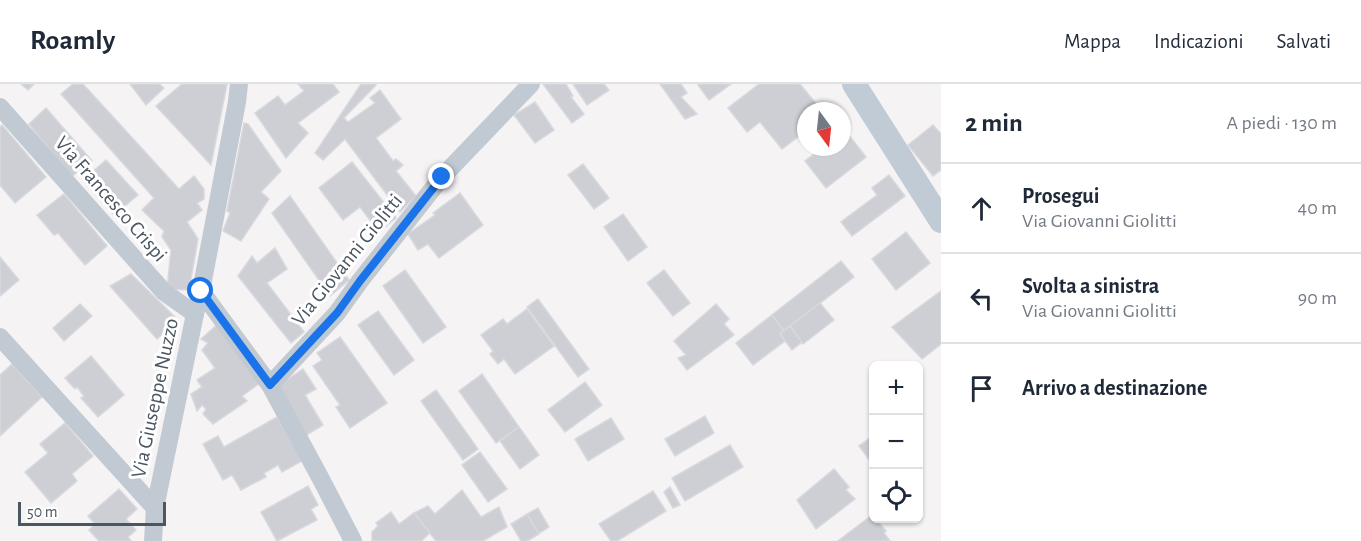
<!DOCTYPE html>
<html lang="it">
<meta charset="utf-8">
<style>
:root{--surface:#fff;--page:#f2f2f3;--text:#1f2937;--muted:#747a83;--line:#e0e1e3}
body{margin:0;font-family:"Alegreya Sans",sans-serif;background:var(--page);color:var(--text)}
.controls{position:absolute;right:18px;bottom:18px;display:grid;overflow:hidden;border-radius:9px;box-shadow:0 2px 4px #0004}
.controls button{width:54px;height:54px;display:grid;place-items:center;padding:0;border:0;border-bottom:2px solid var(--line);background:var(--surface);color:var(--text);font:30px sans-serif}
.compass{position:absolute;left:797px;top:18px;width:54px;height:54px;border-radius:50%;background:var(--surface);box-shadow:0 2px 4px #0004;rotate:165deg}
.scale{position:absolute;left:18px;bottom:15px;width:148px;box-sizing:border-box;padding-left:6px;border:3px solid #4a5661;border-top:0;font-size:16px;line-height:21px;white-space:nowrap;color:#4a5661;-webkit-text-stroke:4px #fff;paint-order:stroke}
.stop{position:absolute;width:18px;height:18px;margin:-14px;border:4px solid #1a73e8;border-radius:50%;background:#fff}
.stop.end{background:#1a73e8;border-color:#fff;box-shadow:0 2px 6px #0008}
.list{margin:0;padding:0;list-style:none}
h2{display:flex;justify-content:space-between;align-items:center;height:78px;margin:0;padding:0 24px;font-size:26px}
h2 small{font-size:20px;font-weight:400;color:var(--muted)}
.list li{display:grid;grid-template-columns:39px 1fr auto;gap:18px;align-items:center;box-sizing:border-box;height:90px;padding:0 24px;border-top:2px solid var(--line)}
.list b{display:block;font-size:22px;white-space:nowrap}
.list p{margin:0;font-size:20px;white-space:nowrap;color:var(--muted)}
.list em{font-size:20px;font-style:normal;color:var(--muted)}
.icon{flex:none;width:33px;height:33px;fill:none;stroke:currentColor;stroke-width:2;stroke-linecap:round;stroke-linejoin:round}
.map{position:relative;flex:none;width:941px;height:457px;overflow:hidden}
header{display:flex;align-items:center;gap:36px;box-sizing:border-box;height:84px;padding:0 30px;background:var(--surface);border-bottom:2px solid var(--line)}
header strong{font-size:28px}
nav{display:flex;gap:33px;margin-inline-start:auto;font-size:21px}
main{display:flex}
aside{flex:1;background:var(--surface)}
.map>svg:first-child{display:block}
.building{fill:#cdcfd5;stroke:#d7d9de;stroke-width:1.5}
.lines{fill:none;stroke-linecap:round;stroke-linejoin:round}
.minor{stroke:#c1cad2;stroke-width:18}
.secondary{stroke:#c1cbd6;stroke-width:24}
.route{stroke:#1a73e8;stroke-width:8}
.labels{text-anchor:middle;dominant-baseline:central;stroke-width:6;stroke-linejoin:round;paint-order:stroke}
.street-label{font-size:21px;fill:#4a5661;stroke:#fff}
</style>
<header>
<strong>Roamly</strong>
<nav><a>Mappa</a><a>Indicazioni</a><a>Salvati</a></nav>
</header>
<main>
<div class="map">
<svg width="941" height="457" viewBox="0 0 941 457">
<rect width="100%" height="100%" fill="#f5f3f3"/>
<g class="building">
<path d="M21,0H34L28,6Z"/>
<path d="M73,0H83L179,105L194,92L204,105V115L197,119L202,126L187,138L198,155L189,206L167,205L171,166L162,153L164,147L142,126L154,114L61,10Z"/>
<path d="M130,0H159L164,4L146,21Z"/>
<path d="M182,0H227L211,81L156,22Z"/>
<path d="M298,0H333L339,8L298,39L308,49L286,74L255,29L278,12L285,21L304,7Z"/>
<path d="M361,0H375L376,1L344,34L348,38L375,19L370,14L380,6L401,35L376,54L393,77L396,75L403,81L396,87L416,112L400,128L345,55L323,76L315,69Z"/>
<path d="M543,0H566L573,12L571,13L584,30L572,39Z"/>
<path d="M573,0H604L609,6L587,21Z"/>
<path d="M660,0H681L687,9L681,13L697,30L685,35Z"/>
<path d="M699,0H731L709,16L698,1Z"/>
<path d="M759,0H800L822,27H806V47L782,65L760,38L747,48L728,24Z"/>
<path d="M535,18L554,46L535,59L514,31Z"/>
<path d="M46,24L92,77L71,93L29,40Z"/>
<path d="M244,39L248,40L281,87L261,108L269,115L241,157L223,147L230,129L227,127Z"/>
<path d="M2,41L46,93L15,119L0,101V43Z"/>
<path d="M933,41L941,50V86L933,92L908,61Z"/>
<path d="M845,46L866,73L826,104L805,77L823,63H842V48Z"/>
<path d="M106,76L138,111L114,131L83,96Z"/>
<path d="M352,78L396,134L379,148L360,123L343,136L319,104Z"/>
<path d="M583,80L609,114L594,125L568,91Z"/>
<path d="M889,91L905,112L852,152L841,138L877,111L872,104Z"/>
<path d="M460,109L483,141L439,174L428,160L418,166L408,150L435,131L433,129Z"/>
<path d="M64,110L107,162L85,181L58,149L54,151L37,131Z"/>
<path d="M290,112L349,196L330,212L272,129Z"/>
<path d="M623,130L647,163L628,177L604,143Z"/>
<path d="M906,148L930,179L896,206L872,175Z"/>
<path d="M275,164L287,185L267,199L304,248L291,259L238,192L252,172L257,179Z"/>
<path d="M0,173L19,196L0,212Z"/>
<path d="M841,177L854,193L784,247L772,231Z"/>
<path d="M405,186L446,243L423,259L383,202Z"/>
<path d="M664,186L690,219L673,232L647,199Z"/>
<path d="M131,190L178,236L157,255L110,202Z"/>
<path d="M941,207V260L922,275L892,243Z"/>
<path d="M538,215L589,285L578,293L527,223Z"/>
<path d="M820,219L834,236L803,260L790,242Z"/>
<path d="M80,220L92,232L64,257L53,244Z"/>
<path d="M716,220L729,235L724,240L734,251L687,286L678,274L686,271L674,257Z"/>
<path d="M527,225L554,262L515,290L504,275L498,280L490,270L493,267L481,251L503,235L507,240Z"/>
<path d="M378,227L414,276L394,291L358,241Z"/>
<path d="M772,231L784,247L780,250L785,257L753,281L736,259Z"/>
<path d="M219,239L260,299L242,312L247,317L213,340L203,330L206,325L202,321L197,327L191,310L202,303L197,296L215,284L202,266L208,259L201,255Z"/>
<path d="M790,242L802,258L792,266L780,250Z"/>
<path d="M340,253L387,319L350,344L336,323L340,321L313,282L322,276L317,269Z"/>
<path d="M91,272L124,311L98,333L81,314L84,312L77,303L75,305L65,294Z"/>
<path d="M12,280L42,313L0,352V291Z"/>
<path d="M303,285L316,305L305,311L323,341L305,352L275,304Z"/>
<path d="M482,290L519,343L496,359L459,307Z"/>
<path d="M585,298L602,321L565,348L548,326Z"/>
<path d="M436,306L478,365L463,376L421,317Z"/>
<path d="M705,332L714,349L675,372L665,355Z"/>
<path d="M277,333L302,377L282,388L278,381L264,389L266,393L241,406L232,391L223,396L203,360L218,352L224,363Z"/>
<path d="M611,334L624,355L588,377L575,355Z"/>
<path d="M65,339L93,372L72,390L77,397L51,419L25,388L48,369L40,360Z"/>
<path d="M519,343L539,371L520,385L500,357Z"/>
<path d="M874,351V382L859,362Z"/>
<path d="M730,361L743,383L685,417L672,394Z"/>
<path d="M480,368L507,405L488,418L462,381Z"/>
<path d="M834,385L849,403L846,406L855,415L816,445L797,416Z"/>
<path d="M308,402L318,421L311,425L317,436L277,457L261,428Z"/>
<path d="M670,403L680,421L673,424L664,408Z"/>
<path d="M119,405L137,425L126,435L136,446L128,453L131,457H99L89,446L95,440L88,432Z"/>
<path d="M462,406L481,433L499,423L507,443L483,457H436L414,429L428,422L435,430Z"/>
<path d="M653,407L666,427L617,457H611L599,440Z"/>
<path d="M538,424L549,443L538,450L527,430Z"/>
<path d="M391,428L399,440L414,429L430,449L421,457H372V448L378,442L376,439Z"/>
<path d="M527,430L539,450L527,457H521L511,440Z"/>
<path d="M872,431L874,434H875L886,447L884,449L890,457H838Z"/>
</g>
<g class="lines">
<g class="minor">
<path d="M0,23L164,208L195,230"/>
<path d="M201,207L270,301L337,229L360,197L442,93L531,0"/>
<path d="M0,253L155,424"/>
<path d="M270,301L322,397L353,457"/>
<path d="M153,457L155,424L195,230L201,207L237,18L239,0"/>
</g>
<path class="secondary" d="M854,0L941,137"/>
</g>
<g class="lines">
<path class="route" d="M201,207L270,301L337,229L360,197L442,93"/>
</g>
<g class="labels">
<g class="street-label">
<text transform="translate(111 115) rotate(49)">Via Francesco Crispi</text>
<text transform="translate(347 176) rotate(-51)">Via Giovanni Giolitti</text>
<text transform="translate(155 314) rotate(-78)">Via Giuseppe Nuzzo</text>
</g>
</g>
</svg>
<div class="controls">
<button>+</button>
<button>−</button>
<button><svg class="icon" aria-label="locate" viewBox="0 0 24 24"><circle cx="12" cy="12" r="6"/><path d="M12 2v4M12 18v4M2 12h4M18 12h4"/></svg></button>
</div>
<svg class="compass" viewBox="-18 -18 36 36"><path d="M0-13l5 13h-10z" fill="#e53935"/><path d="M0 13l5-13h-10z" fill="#747a83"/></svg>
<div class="scale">50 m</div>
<div class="stop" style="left:201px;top:207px"></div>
<div class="stop end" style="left:442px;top:93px"></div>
</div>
<aside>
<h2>2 min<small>A piedi · 130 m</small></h2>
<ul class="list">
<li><svg class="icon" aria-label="ahead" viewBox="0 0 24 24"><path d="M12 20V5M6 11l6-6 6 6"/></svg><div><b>Prosegui</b><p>Via Giovanni Giolitti</p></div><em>40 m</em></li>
<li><svg class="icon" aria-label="left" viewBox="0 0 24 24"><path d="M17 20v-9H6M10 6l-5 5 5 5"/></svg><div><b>Svolta a sinistra</b><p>Via Giovanni Giolitti</p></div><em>90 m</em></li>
<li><svg class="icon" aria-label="arrive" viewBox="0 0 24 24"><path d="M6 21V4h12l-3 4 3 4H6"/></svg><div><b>Arrivo a destinazione</b></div></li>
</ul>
</aside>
</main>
